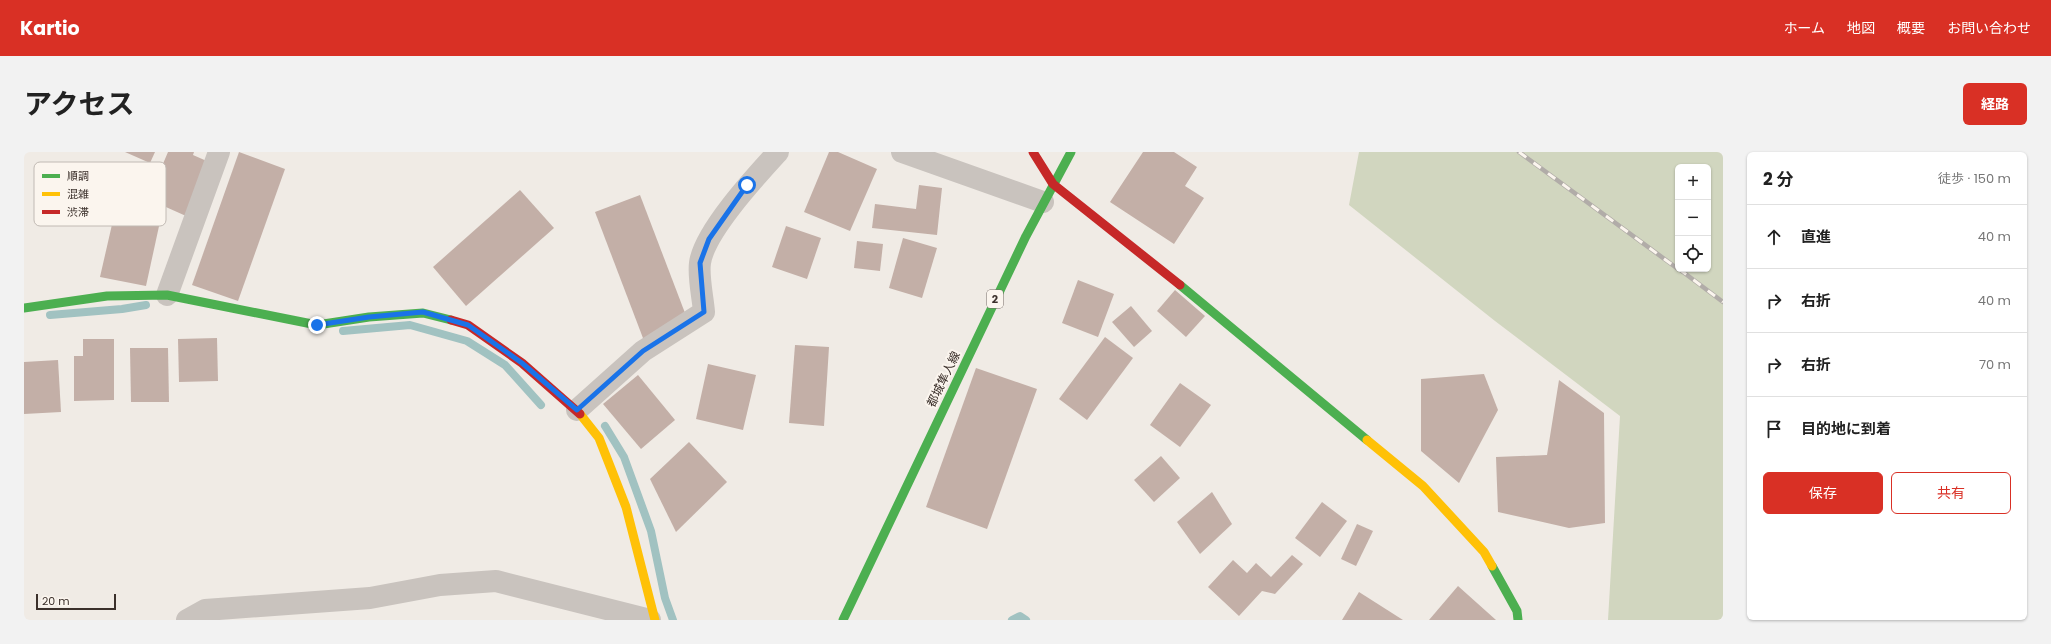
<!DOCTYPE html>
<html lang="ja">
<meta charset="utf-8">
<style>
:root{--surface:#fff;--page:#f2f2f2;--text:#222;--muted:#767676;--line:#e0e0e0;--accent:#d93025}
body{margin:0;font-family:Poppins,"Noto Sans JP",sans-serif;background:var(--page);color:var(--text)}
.controls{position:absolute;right:12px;top:12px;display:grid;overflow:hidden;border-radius:6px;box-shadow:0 1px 3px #0004}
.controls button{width:36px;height:36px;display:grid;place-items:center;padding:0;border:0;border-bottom:1px solid var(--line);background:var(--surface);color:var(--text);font:20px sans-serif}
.scale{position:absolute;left:12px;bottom:10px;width:80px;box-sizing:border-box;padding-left:4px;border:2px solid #3b302b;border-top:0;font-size:11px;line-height:14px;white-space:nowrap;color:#3b302b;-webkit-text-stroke:3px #fbf5ee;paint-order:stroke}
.stop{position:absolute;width:12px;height:12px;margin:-9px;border:3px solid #1a73e8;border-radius:50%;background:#fff}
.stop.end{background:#1a73e8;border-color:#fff;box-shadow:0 1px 4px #0008}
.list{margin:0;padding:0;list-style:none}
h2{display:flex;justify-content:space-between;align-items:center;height:52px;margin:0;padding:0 16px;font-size:17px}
h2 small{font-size:13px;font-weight:400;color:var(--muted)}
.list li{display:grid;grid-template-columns:26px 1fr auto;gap:12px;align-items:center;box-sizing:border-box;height:64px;padding:0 16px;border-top:1px solid var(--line)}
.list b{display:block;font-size:15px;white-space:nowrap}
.list em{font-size:13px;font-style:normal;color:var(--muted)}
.actions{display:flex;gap:8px;padding:12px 16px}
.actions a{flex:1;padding:9px 0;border:1px solid var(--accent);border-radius:6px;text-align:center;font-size:14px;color:var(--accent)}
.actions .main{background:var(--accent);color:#fff}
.icon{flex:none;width:22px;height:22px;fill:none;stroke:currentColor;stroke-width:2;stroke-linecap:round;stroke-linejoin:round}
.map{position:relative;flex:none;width:1699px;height:468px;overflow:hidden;border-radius:6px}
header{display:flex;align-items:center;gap:24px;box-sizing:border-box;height:56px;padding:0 20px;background:var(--accent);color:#fff}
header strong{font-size:19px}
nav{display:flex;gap:22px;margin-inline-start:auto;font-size:14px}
.intro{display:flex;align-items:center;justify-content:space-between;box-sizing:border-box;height:96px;padding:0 24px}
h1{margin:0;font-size:28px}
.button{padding:10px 18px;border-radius:6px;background:var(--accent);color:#fff;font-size:14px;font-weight:700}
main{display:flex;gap:24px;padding:0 24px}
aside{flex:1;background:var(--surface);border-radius:6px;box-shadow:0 1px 3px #0004}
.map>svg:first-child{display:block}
.green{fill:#d1d6bf;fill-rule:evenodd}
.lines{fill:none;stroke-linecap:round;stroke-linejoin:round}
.stream{stroke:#a1c2c1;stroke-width:8}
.building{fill:#c3afa7}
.street{stroke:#c9c3be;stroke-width:22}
.fast{stroke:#4caf50;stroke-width:9}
.slow{stroke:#ffc107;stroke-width:9}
.jam{stroke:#c62828;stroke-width:9}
.rail-casing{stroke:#b1aca8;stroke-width:4.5}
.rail{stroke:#fbf5ee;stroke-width:3;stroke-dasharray:9;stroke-linecap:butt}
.route{stroke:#1a73e8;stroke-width:5}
.labels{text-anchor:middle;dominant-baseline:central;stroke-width:4;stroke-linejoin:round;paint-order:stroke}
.shield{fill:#fbf5ee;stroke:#756b66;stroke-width:1}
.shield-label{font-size:11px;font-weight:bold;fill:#3b302b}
.street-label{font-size:12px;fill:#3b302b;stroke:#fbf5ee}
.key{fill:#fbf5ee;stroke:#c1bab4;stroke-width:1}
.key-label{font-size:11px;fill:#3b302b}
</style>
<header>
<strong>Kartio</strong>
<nav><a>ホーム</a><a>地図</a><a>概要</a><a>お問い合わせ</a></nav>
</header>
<div class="intro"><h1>アクセス</h1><a class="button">経路</a></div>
<main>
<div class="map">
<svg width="1699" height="468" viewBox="0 0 1699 468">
<rect width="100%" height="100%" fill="#f0ebe5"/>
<path class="green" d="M1335,0H1699V468H1584L1596,264L1471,169L1325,53ZM1654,15H1684V117H1654Z"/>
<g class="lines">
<g class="stream">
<path d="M26,163L98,157L122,153"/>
<path d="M319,179L386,173L443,189L481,213L517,253"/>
<path d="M581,274L600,305L627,379L641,446L649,468"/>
<path d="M988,468L996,464L1002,468"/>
</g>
</g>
<g class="building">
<path d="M101,0H131L126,11Z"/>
<path d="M144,0H170L169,3L185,10L162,64L124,47Z"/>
<path d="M215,0L261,17L214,149L168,133Z"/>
<path d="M805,0H814L853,17L826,79L780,60Z"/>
<path d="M1119,0H1150L1173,15L1161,34L1180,46L1150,92L1086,50Z"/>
<path d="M895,33L918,36L913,83L848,76L851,52L892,57Z"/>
<path d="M496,38L530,76L442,154L409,115Z"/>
<path d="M616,43L661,161L622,194L571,60Z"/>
<path d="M92,55L137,65L122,134L76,125Z"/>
<path d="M762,74L797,86L783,127L748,115Z"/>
<path d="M879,86L913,96L898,146L865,136Z"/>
<path d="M833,89L859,92L856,119L830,116Z"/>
<path d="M1054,128L1090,142L1074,185L1038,171Z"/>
<path d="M1151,138L1181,164L1162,185L1133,159Z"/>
<path d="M1107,154L1128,179L1110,195L1088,170Z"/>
<path d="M1081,185L1109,206L1063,268L1035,247Z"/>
<path d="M193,186L194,229L155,230L154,187Z"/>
<path d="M59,187H90V248L50,249V204H59Z"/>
<path d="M771,193L805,195L800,274L765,271Z"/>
<path d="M106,196H144L145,250H107Z"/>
<path d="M34,208L37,260L0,262V210Z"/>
<path d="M684,212L732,223L719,278L672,267Z"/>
<path d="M952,216L1013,237L963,377L902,355Z"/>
<path d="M1460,222L1474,258L1435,331L1397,299V227Z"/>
<path d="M614,223L651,268L617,297L579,252Z"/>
<path d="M1535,228L1580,261L1581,371L1545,376L1474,360L1472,305L1523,303Z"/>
<path d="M1156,231L1187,253L1156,295L1126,273Z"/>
<path d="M665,290L703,330L652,380L626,327Z"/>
<path d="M1137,304L1156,326L1130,350L1110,328Z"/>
<path d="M1188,340L1208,372L1176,402L1153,370Z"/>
<path d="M1298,350L1323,369L1296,405L1271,386Z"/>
<path d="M1333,372L1349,379L1332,414L1317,407Z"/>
<path d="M1268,403L1279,412L1251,442L1238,439L1215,464L1184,435L1209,408L1223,421L1232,411L1247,425Z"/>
<path d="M1434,434L1472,468H1405Z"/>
<path d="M1335,440L1379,468H1318Z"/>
</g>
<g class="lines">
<g class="street">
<path d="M878,0L1019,50"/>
<path d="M143,143L195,0"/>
<path d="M553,258L619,199L680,160C679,146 674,125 676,111C680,80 732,24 754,0"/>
<path d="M163,468L181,458L346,446L416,433L472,429L626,468"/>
</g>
<g class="fast">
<path d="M1156,133L1343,288"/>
<path d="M0,156L83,144L143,143L293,173L345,165L399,161L427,168"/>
<path d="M1468,414L1493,459L1494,468"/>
<path d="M819,468L1002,84L1047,0"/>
</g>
<g class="slow">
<path d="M556,262L575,286L602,355L631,468"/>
<path d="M1343,288L1399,334L1460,400L1468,414"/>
</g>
<g class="jam">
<path d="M1009,0L1029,32L1156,133"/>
<path d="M427,168L444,173L498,211L556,262"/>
</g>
<g class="rail-casing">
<g id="rail">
<path d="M1495,0L1654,117"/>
<path d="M1655,117L1699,150"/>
</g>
</g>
<use href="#rail" class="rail"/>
</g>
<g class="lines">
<path class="route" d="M293,173L345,165L399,160L444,173L498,211L553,258L619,199L680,160L676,111L685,87L723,33"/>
</g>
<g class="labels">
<rect class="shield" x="963" y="138" width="16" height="18" rx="3"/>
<g class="shield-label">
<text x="971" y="147">2</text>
</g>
<g class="street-label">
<text transform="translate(919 227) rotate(-64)">都城隼人線</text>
</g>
</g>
<rect x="10" y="10" width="132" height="64" rx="6" class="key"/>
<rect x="18" y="22" width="18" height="4" fill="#4caf50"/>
<rect x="18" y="40" width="18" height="4" fill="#ffc107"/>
<rect x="18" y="58" width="18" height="4" fill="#c62828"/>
<g class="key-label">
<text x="43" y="28">順調</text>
<text x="43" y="46">混雑</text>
<text x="43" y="64">渋滞</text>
</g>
</svg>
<div class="controls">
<button>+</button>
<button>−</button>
<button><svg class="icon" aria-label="locate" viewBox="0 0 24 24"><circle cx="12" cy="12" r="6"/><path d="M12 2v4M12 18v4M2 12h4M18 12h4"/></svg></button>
</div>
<div class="scale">20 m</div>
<div class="stop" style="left:723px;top:33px"></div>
<div class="stop end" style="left:293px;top:173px"></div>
</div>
<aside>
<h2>2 分<small>徒歩 · 150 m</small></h2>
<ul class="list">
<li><svg class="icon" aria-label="ahead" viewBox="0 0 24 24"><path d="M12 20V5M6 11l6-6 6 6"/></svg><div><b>直進</b></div><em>40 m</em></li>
<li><svg class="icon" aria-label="right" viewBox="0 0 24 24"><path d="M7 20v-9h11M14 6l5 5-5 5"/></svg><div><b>右折</b></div><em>40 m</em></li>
<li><svg class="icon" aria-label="right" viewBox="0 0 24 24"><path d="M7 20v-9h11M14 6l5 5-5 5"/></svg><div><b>右折</b></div><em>70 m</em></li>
<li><svg class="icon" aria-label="arrive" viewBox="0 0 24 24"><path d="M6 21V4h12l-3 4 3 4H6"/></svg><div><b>目的地に到着</b></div></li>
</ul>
<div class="actions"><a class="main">保存</a><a>共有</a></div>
</aside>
</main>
